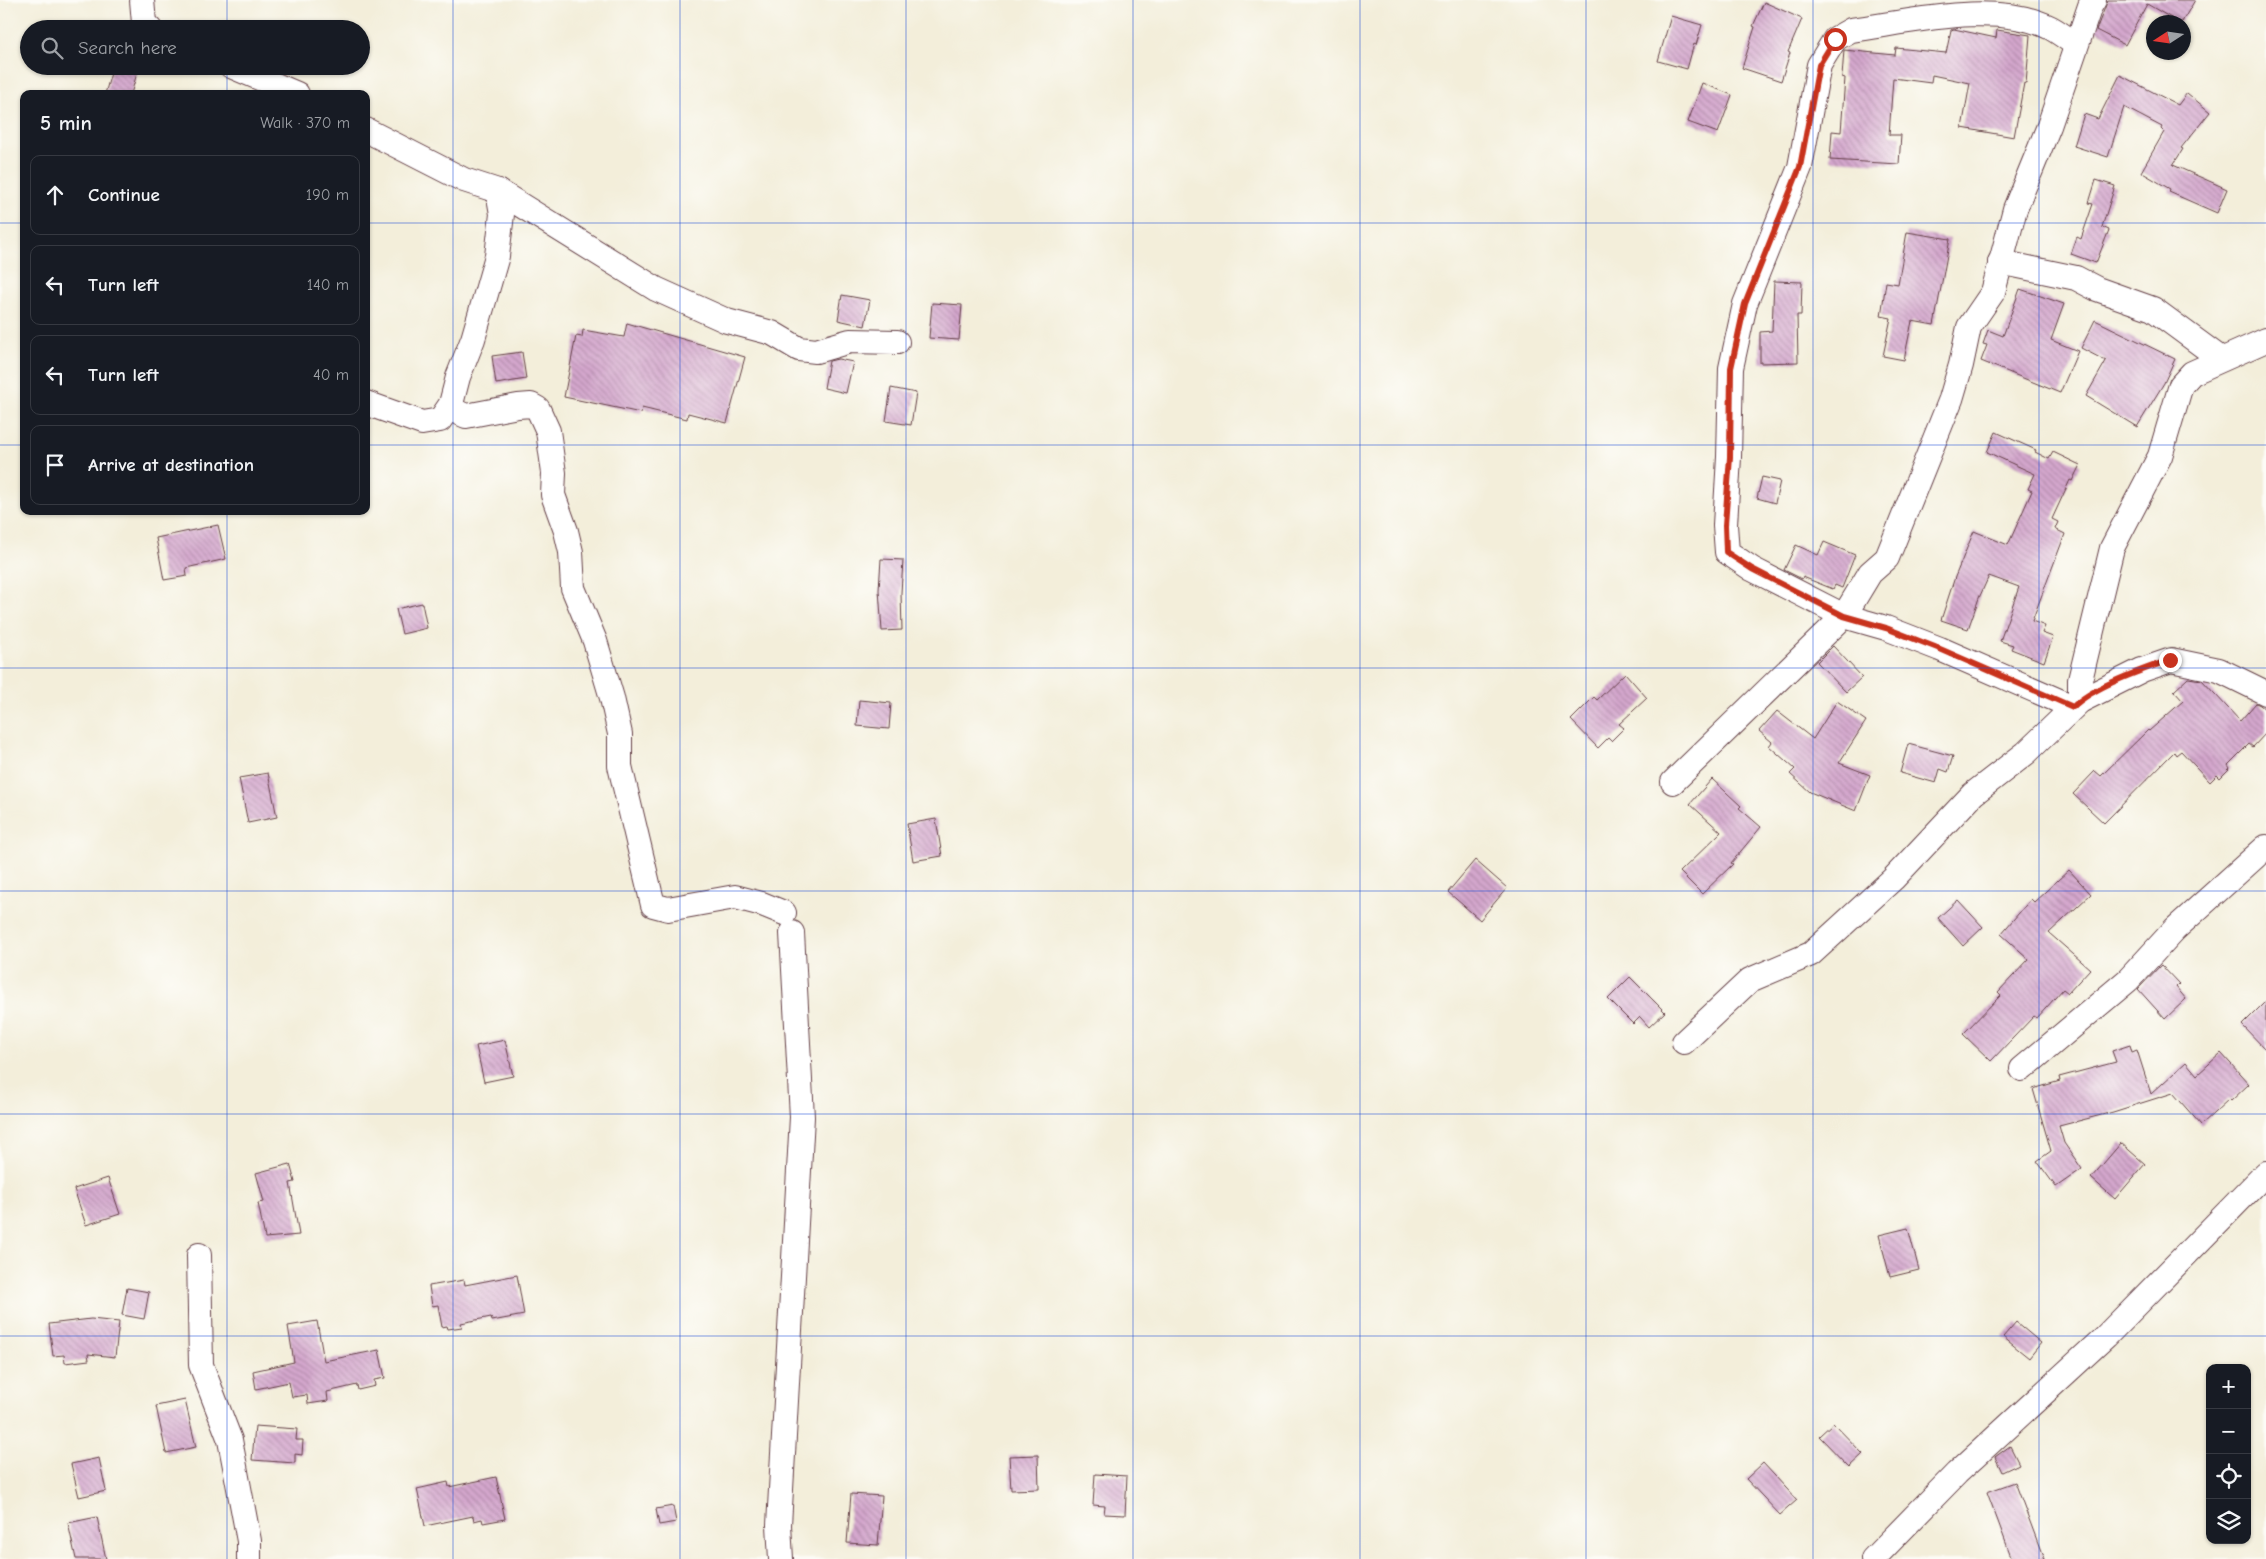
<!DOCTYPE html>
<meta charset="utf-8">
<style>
:root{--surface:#171b24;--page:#242831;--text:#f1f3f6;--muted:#9ea1a6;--line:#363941}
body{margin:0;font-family:"Comic Neue",sans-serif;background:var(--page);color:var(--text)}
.controls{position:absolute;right:15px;bottom:15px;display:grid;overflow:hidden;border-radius:10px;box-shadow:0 1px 4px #0004}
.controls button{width:45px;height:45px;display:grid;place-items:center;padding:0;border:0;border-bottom:1px solid var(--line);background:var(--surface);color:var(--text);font:25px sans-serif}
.compass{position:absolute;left:2146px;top:15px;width:45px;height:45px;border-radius:50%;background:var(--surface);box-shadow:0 1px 4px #0004;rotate:258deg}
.stop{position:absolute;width:15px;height:15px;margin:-11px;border:4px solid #c8321e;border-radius:50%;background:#fff}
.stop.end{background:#c8321e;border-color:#fff;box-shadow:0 1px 5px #0008}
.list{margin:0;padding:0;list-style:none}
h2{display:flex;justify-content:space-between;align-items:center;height:65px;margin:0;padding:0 20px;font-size:21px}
h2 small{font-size:16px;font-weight:400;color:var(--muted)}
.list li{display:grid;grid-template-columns:32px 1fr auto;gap:15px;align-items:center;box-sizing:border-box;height:80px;margin:0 10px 10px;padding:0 10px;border:1px solid var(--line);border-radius:10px}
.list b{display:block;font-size:19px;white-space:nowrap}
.list em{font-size:16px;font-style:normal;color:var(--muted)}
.icon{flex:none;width:28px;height:28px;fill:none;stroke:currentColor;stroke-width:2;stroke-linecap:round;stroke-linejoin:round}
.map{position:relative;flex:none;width:2266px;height:1559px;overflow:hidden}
.search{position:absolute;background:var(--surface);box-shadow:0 1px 4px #0004;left:20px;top:20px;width:350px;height:55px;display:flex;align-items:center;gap:12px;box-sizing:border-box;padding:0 18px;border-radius:28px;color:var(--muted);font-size:19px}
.panel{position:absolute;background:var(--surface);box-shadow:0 1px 4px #0004;left:20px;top:90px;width:350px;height:425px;border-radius:10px}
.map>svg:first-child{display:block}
.building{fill:url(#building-back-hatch)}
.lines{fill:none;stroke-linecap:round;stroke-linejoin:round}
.minor-casing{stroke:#633e45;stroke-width:26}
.minor{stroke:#fff;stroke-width:24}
.route{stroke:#c8321e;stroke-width:6}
.grid{fill:none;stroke:#1d4ed8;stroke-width:1;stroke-opacity:0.55}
</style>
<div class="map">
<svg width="2266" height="1559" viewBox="0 0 2266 1559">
<defs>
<pattern id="building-back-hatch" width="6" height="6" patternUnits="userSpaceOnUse" patternTransform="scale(1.25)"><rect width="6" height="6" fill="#d4a7cd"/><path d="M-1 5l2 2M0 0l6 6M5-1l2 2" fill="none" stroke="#ae87a7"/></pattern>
</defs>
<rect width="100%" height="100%" fill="#fdfcf7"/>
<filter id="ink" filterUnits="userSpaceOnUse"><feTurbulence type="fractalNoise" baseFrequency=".02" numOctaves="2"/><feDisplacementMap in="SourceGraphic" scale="10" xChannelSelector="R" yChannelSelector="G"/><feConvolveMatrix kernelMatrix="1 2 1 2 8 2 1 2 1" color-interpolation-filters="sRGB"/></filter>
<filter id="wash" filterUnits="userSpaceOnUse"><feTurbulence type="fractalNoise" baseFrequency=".0096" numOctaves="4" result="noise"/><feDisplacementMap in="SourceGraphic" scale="20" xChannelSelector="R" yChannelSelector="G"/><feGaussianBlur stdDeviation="1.12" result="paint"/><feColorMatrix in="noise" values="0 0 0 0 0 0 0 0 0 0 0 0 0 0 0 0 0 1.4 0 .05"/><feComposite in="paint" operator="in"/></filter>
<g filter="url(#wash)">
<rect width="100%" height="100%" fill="#f3eeda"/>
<g id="blocks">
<g class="building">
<path d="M2108,0H2195L2182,22H2178L2147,4L2125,45L2096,30Z"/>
<path d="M1764,2L1802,19L1788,52L1790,53L1781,81L1742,68L1755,27L1753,26Z"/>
<path d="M1671,16L1702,25L1696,45L1694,44L1687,69L1658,61Z"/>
<path d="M1954,29L1996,38L1997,30L2030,35L2026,84L2024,83L2014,137L1962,128L1970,83L1932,75L1931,83L1893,78L1889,135H1901L1899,164L1830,160L1832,131L1841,132L1845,78L1842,77L1844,50L1895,55L1896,48L1946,53L1951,30Z"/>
<path d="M113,66H139L131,94H105Z"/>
<path d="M2120,75L2178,105L2187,93L2210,112L2181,148L2183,149L2173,165L2227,189L2217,213L2169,192L2170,189L2141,172L2164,132L2161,129L2162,127L2124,107L2108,157L2074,146L2084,114L2098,119Z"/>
<path d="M1702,83L1732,95L1718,133L1688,122Z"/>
<path d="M2096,180L2115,186L2102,227L2109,230L2096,263L2071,254L2077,237L2081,239L2093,204L2089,203Z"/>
<path d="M1907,232L1950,239L1934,325L1912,321L1904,360L1883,356L1891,318L1881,316L1886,282L1898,284Z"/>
<path d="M1774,281L1802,282L1801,315H1797L1798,362L1760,363V332L1772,331Z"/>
<path d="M2020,289L2064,304L2051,340L2078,351L2060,393L1981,361L1987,345L1983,344L1988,330L2003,336Z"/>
<path d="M842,295L870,300L865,326L838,320Z"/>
<path d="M932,303L962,305L959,340L929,338Z"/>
<path d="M2095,320L2175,359L2164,383L2137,427L2086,396L2106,361L2081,348Z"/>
<path d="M627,323L745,357L727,423L688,413L687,419L642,408L641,413L564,397L576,336L582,337L583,330L624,337Z"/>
<path d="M522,352L526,379L496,384L492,356Z"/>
<path d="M838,359L853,362L846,393L824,388L829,361Z"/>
<path d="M891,388L916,393L911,425L886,421Z"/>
<path d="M1996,432L2036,450L2035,452L2049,459L2053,452L2080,465L2072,481L2070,480L2052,519L2058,522L2055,529L2065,534L2032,621L2045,626L2042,633L2053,637L2044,662L2011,649L2013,645L2000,641L2019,587L1989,576L1979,598L1968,629L1941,620L1955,577L1974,531L2008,545L2032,491L2028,489L2035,474L1987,452Z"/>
<path d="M1762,477L1780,481L1775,503L1757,498Z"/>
<path d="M218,525L226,559L186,568L187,576L164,580L156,538Z"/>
<path d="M1824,542L1855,555L1842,588L1835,585L1833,589L1803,577L1802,579L1784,570L1796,545L1818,555Z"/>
<path d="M881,559L903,560L901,593L902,630L882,631L879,590Z"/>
<path d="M422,603L427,628L402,634L396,609Z"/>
<path d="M1833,646L1862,677L1846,692L1817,662Z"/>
<path d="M1625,673L1647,698L1619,724L1624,728L1611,741L1608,738L1598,748L1571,720L1594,697L1597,700Z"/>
<path d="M2188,678L2202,680L2240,721L2256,703L2260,705L2266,710V733L2253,747L2249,744L2228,765L2230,768L2220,778L2217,775L2210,782L2181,751L2176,755L2174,752L2104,823L2073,794L2095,771L2101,776L2148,730L2149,731L2183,701L2174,691Z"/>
<path d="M859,700L891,703L889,729L857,726Z"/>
<path d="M1837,701L1866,721L1839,763L1870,775L1856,811L1810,792L1790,774L1795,769L1769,746L1772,742L1759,731L1777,711L1813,739Z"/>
<path d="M1908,744L1953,756L1948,772L1940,769L1936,783L1900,773Z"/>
<path d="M268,773L277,817L248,823L239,778Z"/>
<path d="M1712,779L1741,806L1739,808L1761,827L1731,863L1733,864L1702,894L1680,872L1721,832L1690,804Z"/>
<path d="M936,819L942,856L913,861L907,824Z"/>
<path d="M1475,860L1507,888L1480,920L1448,892Z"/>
<path d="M2069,870L2091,894L2049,933L2090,969L2068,993L2063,989L2037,1018L2034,1016L1991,1061L1963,1034L2001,995L1998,992L2029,959L2001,934L2031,899L2034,902Z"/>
<path d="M1958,900L1983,927L1963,946L1938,918Z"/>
<path d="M2161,965L2179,984L2176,987L2186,999L2165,1019L2138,989Z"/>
<path d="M1630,977L1665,1012L1649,1027L1640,1017L1633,1024L1608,999Z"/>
<path d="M2266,1001V1050L2242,1025Z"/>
<path d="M505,1040L513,1076L484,1082L476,1046Z"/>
<path d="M2130,1045L2132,1052L2137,1050L2151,1094L2186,1062L2197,1075L2221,1053L2249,1084L2231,1101L2229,1099L2201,1125L2173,1093L2113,1112L2059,1126L2064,1143L2082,1169L2056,1187L2037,1161L2051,1151L2033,1089L2060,1081L2059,1077L2116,1062L2112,1051Z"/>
<path d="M2121,1143L2145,1164L2115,1199L2091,1178Z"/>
<path d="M290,1164L295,1182L290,1183L299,1235L265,1238L258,1203L264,1202L256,1173Z"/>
<path d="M108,1178L120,1214L86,1225L74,1189Z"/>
<path d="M1908,1228L1919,1270L1890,1277L1879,1235Z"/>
<path d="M517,1275L524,1315L492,1321L491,1317L461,1323L462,1327L448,1329L447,1326L442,1327L438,1305L432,1306L429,1286L464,1280L465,1285Z"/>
<path d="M127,1288L149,1292L144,1319L122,1315Z"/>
<path d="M91,1319L119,1322L115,1357L88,1354L89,1360L65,1363L64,1355L53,1356L49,1324Z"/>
<path d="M317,1321L324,1361L379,1350L385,1378L374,1380L375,1386L358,1390L357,1385L327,1392L328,1401L308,1404L307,1395L292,1397L289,1382L256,1389L253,1371L294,1362L288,1326Z"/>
<path d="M2016,1322L2041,1343L2029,1358L2003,1337Z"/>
<path d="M185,1400L196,1447L166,1453L156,1406Z"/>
<path d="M1833,1423L1863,1454L1849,1467L1819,1436Z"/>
<path d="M255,1426L297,1429L296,1440H303L302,1455L295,1454V1463L252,1460Z"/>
<path d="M2010,1446L2019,1464L2002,1472L1995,1457Z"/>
<path d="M1038,1455L1039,1489L1011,1490L1009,1456Z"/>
<path d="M99,1458L106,1491L79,1497L71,1464Z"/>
<path d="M1763,1463L1797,1500L1780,1515L1746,1479Z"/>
<path d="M1095,1474L1127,1476L1125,1515L1104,1514L1105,1506L1093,1505Z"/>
<path d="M496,1477L505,1519L483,1523L482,1519L474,1521L473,1516L425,1526L417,1489L448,1482L449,1487Z"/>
<path d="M2015,1482L2044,1559H2012L1987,1492Z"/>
<path d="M851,1494L882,1496L878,1545L847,1543Z"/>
<path d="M673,1506L676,1522L659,1525L656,1509Z"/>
<path d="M97,1517L106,1559H76L68,1523Z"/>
</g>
</g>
</g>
<g filter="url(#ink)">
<use href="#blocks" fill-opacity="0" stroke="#633e45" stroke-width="1"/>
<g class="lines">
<g class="minor-casing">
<g id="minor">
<path d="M142,0L144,23L150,29"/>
<path d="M231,66L297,94"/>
<path d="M366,130L464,180L498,191L656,289L727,321L772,333L799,349L816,351L850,341L897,342"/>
<path d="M2000,262L2076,278L2097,289L2153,309L2221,359"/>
<path d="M366,403L422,423L440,420L451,404L458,377L473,339L497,256L502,214L498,191"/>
<path d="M451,404L455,411L466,416L518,406L531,405L538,409L548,431L554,473L553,495L566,531L571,552L573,588L595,641L612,698L620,734V766L653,905L668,909L735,897L762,904L784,913"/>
<path d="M2080,701V680L2112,548L2160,456L2181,385L2192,373L2266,340"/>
<path d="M2073,707L1940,649L1886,628L1844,616L1752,569L1727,552L1725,525L1729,457L1731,368L1745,304L1800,167L1819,65L1835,39L1851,30C1910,22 1996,0 2051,28C2060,33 2068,39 2076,45"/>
<path d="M1673,782L1844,616L1870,573L1887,558L1951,399L1961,365L1969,327L1993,292L2015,209L2049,126L2090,6L2094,0"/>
<path d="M1684,1042L1750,980L1811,954L1893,879L1973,794L2026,753L2080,701L2142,670L2171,660L2219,670L2266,693"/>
<path d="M2022,1069L2128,980L2175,929L2266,847"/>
<path d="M199,1255L201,1365L230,1440L249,1541V1559"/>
<path d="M781,1559L779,1525L802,1117L792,933"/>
<path d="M1873,1559L1957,1473L2106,1336L2266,1173"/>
</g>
</g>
<use href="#minor" class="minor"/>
</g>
</g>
<g class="lines" filter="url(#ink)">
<path class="route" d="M1835,39L1819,65L1800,167L1745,304L1731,368L1730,457L1725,525L1726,552L1752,569L1844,616L1886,628L1940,649L2073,707C2094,686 2142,670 2170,660"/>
</g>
<path class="grid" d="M227,0V29M453,0V1559M680,0V1559M906,0V1559M1133,0V1559M1360,0V1559M1586,0V1559M1813,0V1559M2039,0V1559M227,66V94M0,223H24M366,223H2266M0,445H24M366,445H2266M227,511V1559M0,668H2266M0,891H2266M0,1114H2266M0,1336H2266"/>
</svg>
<div class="controls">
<button>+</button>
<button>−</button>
<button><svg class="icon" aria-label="locate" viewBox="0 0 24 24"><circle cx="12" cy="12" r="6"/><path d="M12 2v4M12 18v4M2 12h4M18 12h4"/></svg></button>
<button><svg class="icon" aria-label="layers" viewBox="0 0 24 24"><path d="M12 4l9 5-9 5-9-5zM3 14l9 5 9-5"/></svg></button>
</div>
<svg class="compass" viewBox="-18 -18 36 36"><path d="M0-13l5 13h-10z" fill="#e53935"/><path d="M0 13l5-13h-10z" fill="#9ea1a6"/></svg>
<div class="stop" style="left:1835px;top:39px"></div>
<div class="stop end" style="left:2170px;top:660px"></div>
<div class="search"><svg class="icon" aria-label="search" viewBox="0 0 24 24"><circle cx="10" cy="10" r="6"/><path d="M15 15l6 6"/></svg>Search here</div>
<section class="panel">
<h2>5 min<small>Walk · 370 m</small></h2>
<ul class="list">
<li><svg class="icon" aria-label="ahead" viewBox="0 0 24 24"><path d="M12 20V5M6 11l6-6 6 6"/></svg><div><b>Continue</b></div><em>190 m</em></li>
<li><svg class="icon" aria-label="left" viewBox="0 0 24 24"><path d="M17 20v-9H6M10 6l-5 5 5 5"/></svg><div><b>Turn left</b></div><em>140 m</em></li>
<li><svg class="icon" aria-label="left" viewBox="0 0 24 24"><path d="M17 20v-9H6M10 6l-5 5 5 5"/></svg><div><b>Turn left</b></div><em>40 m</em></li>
<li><svg class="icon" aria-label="arrive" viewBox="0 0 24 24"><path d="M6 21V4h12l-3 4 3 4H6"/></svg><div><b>Arrive at destination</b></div></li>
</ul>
</section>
</div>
